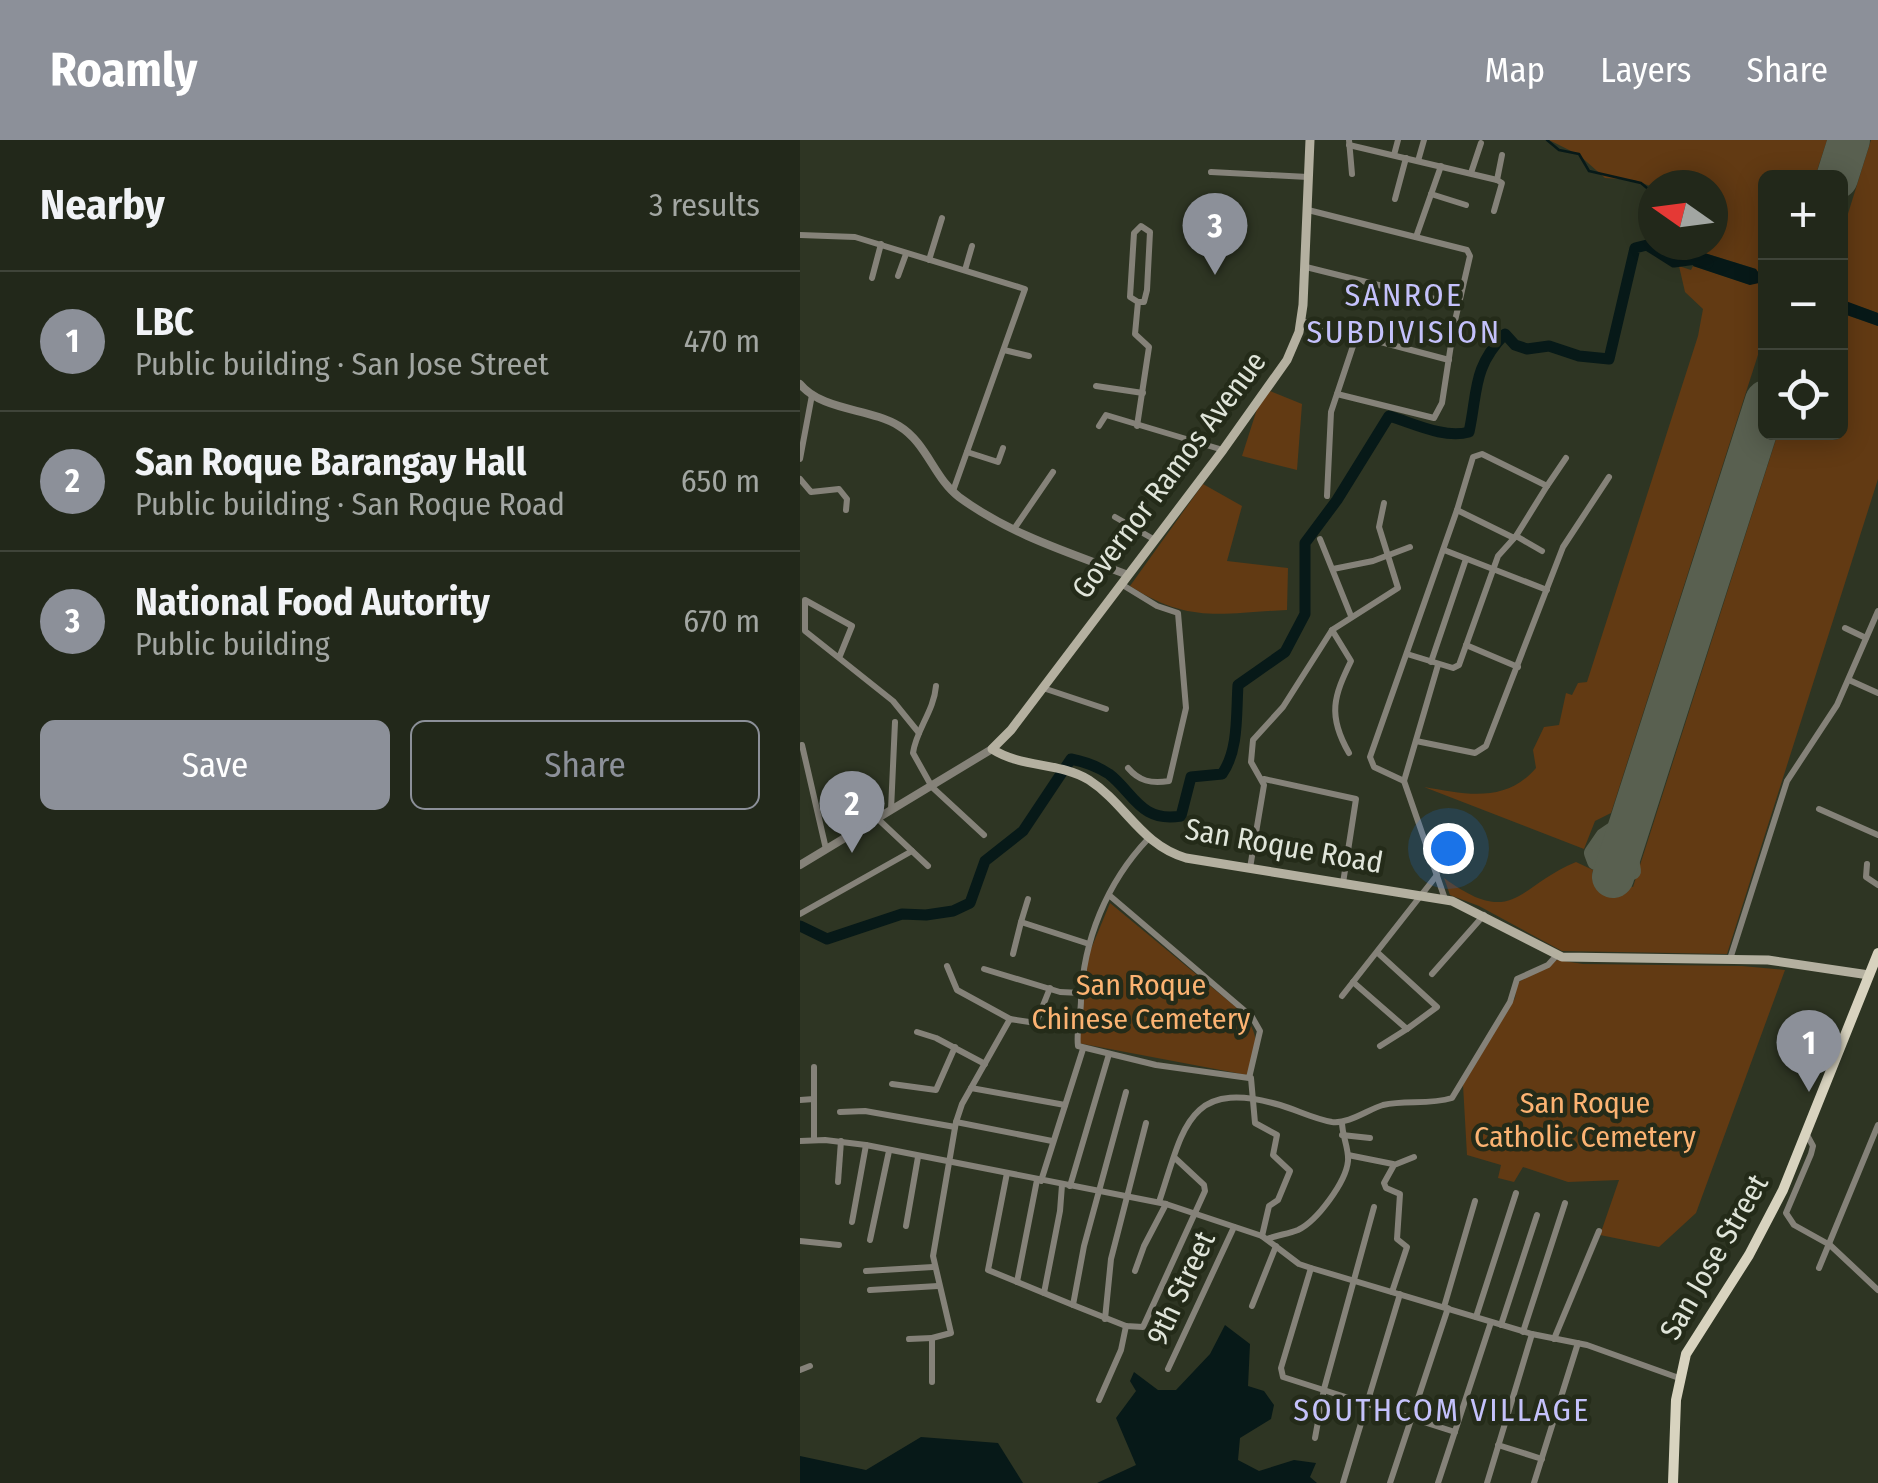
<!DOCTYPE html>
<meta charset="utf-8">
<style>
:root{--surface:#22281a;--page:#2e3427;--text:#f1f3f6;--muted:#a2a6a2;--line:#3f4439;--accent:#8c9099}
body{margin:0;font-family:"Fira Sans Condensed",sans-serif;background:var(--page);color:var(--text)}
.controls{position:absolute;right:30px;top:30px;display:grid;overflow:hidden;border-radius:15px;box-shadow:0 5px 25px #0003}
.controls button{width:90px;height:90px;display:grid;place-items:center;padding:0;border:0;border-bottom:2px solid var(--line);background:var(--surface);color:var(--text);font:50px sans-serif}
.compass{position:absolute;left:838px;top:30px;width:90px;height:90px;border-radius:50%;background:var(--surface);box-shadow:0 5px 25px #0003;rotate:284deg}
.you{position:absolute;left:648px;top:708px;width:35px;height:35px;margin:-25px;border:8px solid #fff;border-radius:50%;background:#1a73e8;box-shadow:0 0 0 15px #1a73e833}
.badge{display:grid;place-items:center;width:65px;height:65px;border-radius:50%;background:var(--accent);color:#fff;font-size:32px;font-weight:700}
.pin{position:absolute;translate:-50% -82px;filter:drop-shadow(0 2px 5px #0008)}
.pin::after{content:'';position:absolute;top:52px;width:35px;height:30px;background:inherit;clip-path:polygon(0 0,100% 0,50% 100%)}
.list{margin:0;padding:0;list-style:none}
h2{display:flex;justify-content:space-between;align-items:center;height:130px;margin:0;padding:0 40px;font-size:42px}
h2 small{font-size:32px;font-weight:400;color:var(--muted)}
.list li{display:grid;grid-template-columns:65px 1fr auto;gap:30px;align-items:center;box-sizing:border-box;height:140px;padding:0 40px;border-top:2px solid var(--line)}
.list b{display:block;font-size:38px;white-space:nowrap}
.list p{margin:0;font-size:32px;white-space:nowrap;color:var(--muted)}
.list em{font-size:32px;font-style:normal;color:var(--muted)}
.actions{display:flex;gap:20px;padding:30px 40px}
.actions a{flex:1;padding:22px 0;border:2px solid var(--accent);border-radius:15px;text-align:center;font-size:35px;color:var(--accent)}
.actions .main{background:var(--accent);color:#fff}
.icon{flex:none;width:55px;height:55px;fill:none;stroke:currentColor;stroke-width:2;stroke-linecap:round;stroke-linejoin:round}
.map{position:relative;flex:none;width:1078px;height:1343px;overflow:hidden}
header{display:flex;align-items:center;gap:60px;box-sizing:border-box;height:140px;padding:0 50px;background:var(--accent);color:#fff}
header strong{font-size:48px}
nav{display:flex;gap:55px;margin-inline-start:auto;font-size:35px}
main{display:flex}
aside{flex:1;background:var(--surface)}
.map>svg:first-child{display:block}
.green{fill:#623a13}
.water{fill:#071918}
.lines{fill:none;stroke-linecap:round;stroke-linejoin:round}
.stream{stroke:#071918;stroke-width:2.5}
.river{stroke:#071918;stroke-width:11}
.taxiway{stroke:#596050;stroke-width:18}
.runway{stroke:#596050;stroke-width:42}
.minor{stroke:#858279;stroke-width:6}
.tertiary{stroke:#858279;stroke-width:8}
.secondary{stroke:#b4b0a0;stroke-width:9}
.primary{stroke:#d8d3bf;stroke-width:10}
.labels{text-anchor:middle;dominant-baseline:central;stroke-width:9;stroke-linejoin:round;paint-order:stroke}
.street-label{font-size:30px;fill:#e0e5da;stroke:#242b19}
.park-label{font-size:30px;fill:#fcb372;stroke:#242b19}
.neighbourhood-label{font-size:32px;letter-spacing:2.5px;fill:#c4c1fb;stroke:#242b19}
</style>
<header>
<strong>Roamly</strong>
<nav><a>Map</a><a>Layers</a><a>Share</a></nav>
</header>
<main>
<aside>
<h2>Nearby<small>3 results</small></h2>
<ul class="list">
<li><span class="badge">1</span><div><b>LBC</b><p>Public building · San Jose Street</p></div><em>470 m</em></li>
<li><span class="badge">2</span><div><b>San Roque Barangay Hall</b><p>Public building · San Roque Road</p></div><em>650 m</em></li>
<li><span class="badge">3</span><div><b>National Food Autority</b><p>Public building</p></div><em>670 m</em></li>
</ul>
<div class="actions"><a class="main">Save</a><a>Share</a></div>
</aside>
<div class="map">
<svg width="1078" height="1343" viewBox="0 0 1078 1343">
<rect width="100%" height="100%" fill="#2e3523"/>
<g class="green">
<path d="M749,0H1027L1015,37L966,38L965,193L811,673L795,681L784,709L624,647C665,654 705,664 736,628L733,610L744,587L759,585L766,553L772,555L778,543L787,542L898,196L903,169L885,152L879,126L891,130L893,126L950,145L956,129L898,111L899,105H913L916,79L913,45L853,47L834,40L805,38L779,15Z"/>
<path d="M1071,0H1078V173L1041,160V96Z"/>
<path d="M1041,173L1078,186V339L927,814L762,811L679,766L650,755L644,738C714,789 716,747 776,722L793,730L792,735L833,747L978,293L1040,292Z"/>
<path d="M470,251L502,264L497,330L442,316L457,269Z"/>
<path d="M403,344L442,366L427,421L488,428L487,470C420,473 390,484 330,446Z"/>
<path d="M310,763L443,873C462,900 456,905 447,935L278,903L286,821Z"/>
<path d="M757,820L783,824L942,826L985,830L896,1073L859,1107L800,1095L819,1040L768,1042L723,1027L714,1042L698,1038L701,1025L667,1015L663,945L715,858L717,843Z"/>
</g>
<g class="water">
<path d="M898,111L956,129L961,136L959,143L950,145L893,126Z"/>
<path d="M1043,160L1078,173V186L1041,173V160Z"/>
<path d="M425,1185L450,1204L448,1246L464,1251L474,1265L471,1279L440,1298L438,1320L459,1331L494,1320L516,1323L510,1337L517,1343H297L336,1325L316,1278L336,1251L330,1241L334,1232L358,1250H376L410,1214Z"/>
<path d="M121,1297L198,1303L223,1343H0V1316L66,1330Z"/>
</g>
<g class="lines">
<g class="stream">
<path d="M747,0L759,10L779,14L789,31L841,43L853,53"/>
<path d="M893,119L897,105"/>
</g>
<path class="river" d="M0,786L27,799L102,774L126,775L153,771L170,763L185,721L223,691L271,619C286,622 297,626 309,634C333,652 340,683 381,676L391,637L422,634C439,610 436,574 438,545L485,512L505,474V403L537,360L589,276C613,283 644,299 669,292C678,251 672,228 705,194L715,205L727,209L749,206L779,216L809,219L835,108L847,105L874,122L896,119L908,123"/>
<g class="taxiway">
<path d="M824,703L807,722L796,721L793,713L804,697L832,678"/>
<path d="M811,716C813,727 822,734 832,731L826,694"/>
</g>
<g class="runway">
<path d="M1037,38L1049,0"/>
<path d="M813,737L966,261"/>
</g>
<g class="minor">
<path d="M549,0L552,34"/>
<path d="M549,5L697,40L702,43L694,71"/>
<path d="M594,15L598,0"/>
<path d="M618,21L624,0"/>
<path d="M411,32L508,37"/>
<path d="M671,33L681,3"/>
<path d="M697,40L702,15"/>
<path d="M631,54L666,65"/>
<path d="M595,59L606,18"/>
<path d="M508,70L667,110L670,116L654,185L642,263L634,278L537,254"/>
<path d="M0,95L55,97L225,149L153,351"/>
<path d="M616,97L641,26"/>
<path d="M129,120L142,78"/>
<path d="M506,127L659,165"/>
<path d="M165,130L172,106"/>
<path d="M98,136L106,114"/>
<path d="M72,138L81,104"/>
<path d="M501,181L649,220"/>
<path d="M204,210L229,216"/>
<path d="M296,246L343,253"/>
<path d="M299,286L306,275L423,310"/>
<path d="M337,286L349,207L335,194L338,162L330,157L334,93L341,86L350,92L347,150L344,162H338"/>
<path d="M167,312L198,322L203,308"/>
<path d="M0,319L12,255"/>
<path d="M0,339L11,352L39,349L47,359L46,370"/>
<path d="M747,346L766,318"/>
<path d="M527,356L531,272L556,197"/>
<path d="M657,370L714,398"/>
<path d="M315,377L355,400"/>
<path d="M214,389L253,332"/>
<path d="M716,396L742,411"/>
<path d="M520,399L551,476"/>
<path d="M644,410L747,450"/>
<path d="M533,429L573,421L610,407"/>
<path d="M321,444L357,466L378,473L386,568L369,641C351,644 339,641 328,628"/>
<path d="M1045,488L1066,498"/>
<path d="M532,490L551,521C534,556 527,575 549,613"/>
<path d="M666,505L718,527"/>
<path d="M39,518L5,491V460L52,486L39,518L93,561L119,593"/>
<path d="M631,522L666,419"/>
<path d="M638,525L604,641L645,759"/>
<path d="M1049,540L1078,553"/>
<path d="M136,546C134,571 116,590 113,613L132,647L184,695"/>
<path d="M243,548L306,569"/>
<path d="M616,601L675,613L686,606L763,407L809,337"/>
<path d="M2,605L26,709"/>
<path d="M464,639L556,659L543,743"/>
<path d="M604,641L574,627L570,617L657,370L673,317L682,314L747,346L716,396L698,416L659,525L653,528L607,514"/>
<path d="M1019,669L1078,695"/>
<path d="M91,670L95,582"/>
<path d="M78,679L128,726"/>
<path d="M1067,724L1066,737L1078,745"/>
<path d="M450,728L464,645L451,622L453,600L483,567L532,490L598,448L579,387L584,363"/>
<path d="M309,755L452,877L460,891L449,938L356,925L278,906C276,891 281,875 281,860C283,801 307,742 348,699"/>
<path d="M0,774L112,711"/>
<path d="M221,782L228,759"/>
<path d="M578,813L637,867L607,889"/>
<path d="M213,814L221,782L289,804"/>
<path d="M930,819L987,641L1037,565L1078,471"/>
<path d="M147,826L157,850L210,879"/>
<path d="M184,829L260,852L281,853"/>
<path d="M632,834L684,775"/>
<path d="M553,842L607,889L580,906"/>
<path d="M542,856L637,735"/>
<path d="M117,892L136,898L185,924"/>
<path d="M451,938L455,983L477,995L473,1015L490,1031L478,1060L469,1066L462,1096"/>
<path d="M92,944L136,950L155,907"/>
<path d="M171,948L265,965"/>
<path d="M326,952L284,1106L273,1165L326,1186L343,1187L405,1051L404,1045L375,1018"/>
<path d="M0,960L14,959"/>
<path d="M40,972L65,971L155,987"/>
<path d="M156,982L252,1001"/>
<path d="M542,995L570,998"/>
<path d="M1007,995L1013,1006L1011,1014L986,1073L994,1085L1030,1105L1078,1150"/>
<path d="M14,1000V927"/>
<path d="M0,1001L25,1000L66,1005L366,1064L462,1096L499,1124L511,1128L732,1194L787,1205L879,1238"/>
<path d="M548,1015L593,1024"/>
<path d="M207,1033L188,1130L273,1165"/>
<path d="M241,1041L283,909"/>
<path d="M38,1042L41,1001"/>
<path d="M270,1046L309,914"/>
<path d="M359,1062C384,988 387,938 480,965C497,970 514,979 532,982C549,984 567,970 583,965C606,960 629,965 652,958L710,862L717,839L748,825L757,815"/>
<path d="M52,1082L66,1005"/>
<path d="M106,1086L118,1017"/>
<path d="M467,1099C477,1095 488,1094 498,1090C517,1081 546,1042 548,1021C549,1008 542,996 542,982"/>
<path d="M70,1100L89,1011"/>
<path d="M0,1101L39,1105"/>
<path d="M511,1128L481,1228L483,1237L655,1292"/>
<path d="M1019,1128L1078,985"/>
<path d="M66,1131L133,1127"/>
<path d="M335,1131L344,1106L366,1064"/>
<path d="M217,1142L237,1040"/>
<path d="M70,1150L138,1146"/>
<path d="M592,1152L607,1107L597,1099L600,1054L586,1048L584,1043L594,1025L614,1017"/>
<path d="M244,1153L260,1071L262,1045"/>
<path d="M452,1166L476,1106"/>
<path d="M644,1167L675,1061"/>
<path d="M676,1177L716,1053"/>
<path d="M305,1179L311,1119L346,983"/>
<path d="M701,1185L737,1075"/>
<path d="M723,1192L765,1063"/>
<path d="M109,1199L132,1198"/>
<path d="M754,1199L799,1091"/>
<path d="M368,1229L434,1087"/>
<path d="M0,1230L10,1226"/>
<path d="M132,1242V1198L151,1193L133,1116L156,982L162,964L210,879L236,883L250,848"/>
<path d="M299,1260L321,1210L326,1186"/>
<path d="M515,1298L524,1249L574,1067"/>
<path d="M698,1305L742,1319"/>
<path d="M543,1343L600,1154"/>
<path d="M590,1343L648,1168"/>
<path d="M638,1343L691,1182"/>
<path d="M687,1343L732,1194"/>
<path d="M734,1343L778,1203"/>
</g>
<g class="tertiary">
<path d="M0,244C22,271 70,268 99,286C127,303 134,338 159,357C209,394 270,413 328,435"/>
<path d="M0,725L192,609"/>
</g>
<path class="secondary" d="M510,0L503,165L499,192L487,220L423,310L211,590L192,609C221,628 260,622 289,640C326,664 341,705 386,718L652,761L762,817L968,820L1069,835"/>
<path class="primary" d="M873,1343L876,1260L886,1214L949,1115L983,1050L1078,813"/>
</g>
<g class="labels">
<g class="street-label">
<text transform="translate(369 335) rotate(-53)">Governor Ramos Avenue</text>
<text transform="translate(484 706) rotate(10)">San Roque Road</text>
<text transform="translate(914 1117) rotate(-60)">San Jose Street</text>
<text transform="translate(381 1148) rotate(-65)">9th Street</text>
</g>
<g class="park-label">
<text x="341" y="845">San Roque<tspan x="341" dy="34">Chinese Cemetery</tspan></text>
<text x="785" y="963">San Roque<tspan x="785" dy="34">Catholic Cemetery</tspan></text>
</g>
<g class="neighbourhood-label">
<text x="604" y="155">SANROE<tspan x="604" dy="37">SUBDIVISION</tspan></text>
<text x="642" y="1270">SOUTHCOM VILLAGE</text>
</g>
</g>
</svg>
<div class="controls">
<button>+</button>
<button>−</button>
<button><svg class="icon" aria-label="locate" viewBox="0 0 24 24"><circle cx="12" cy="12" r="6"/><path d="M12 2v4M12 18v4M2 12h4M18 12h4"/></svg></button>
</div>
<svg class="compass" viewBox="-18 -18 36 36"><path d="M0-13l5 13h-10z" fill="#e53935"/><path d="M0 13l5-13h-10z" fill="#a2a6a2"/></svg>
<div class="you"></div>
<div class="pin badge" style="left:1009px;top:952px">1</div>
<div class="pin badge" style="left:52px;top:713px">2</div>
<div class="pin badge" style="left:415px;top:135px">3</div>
</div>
</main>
